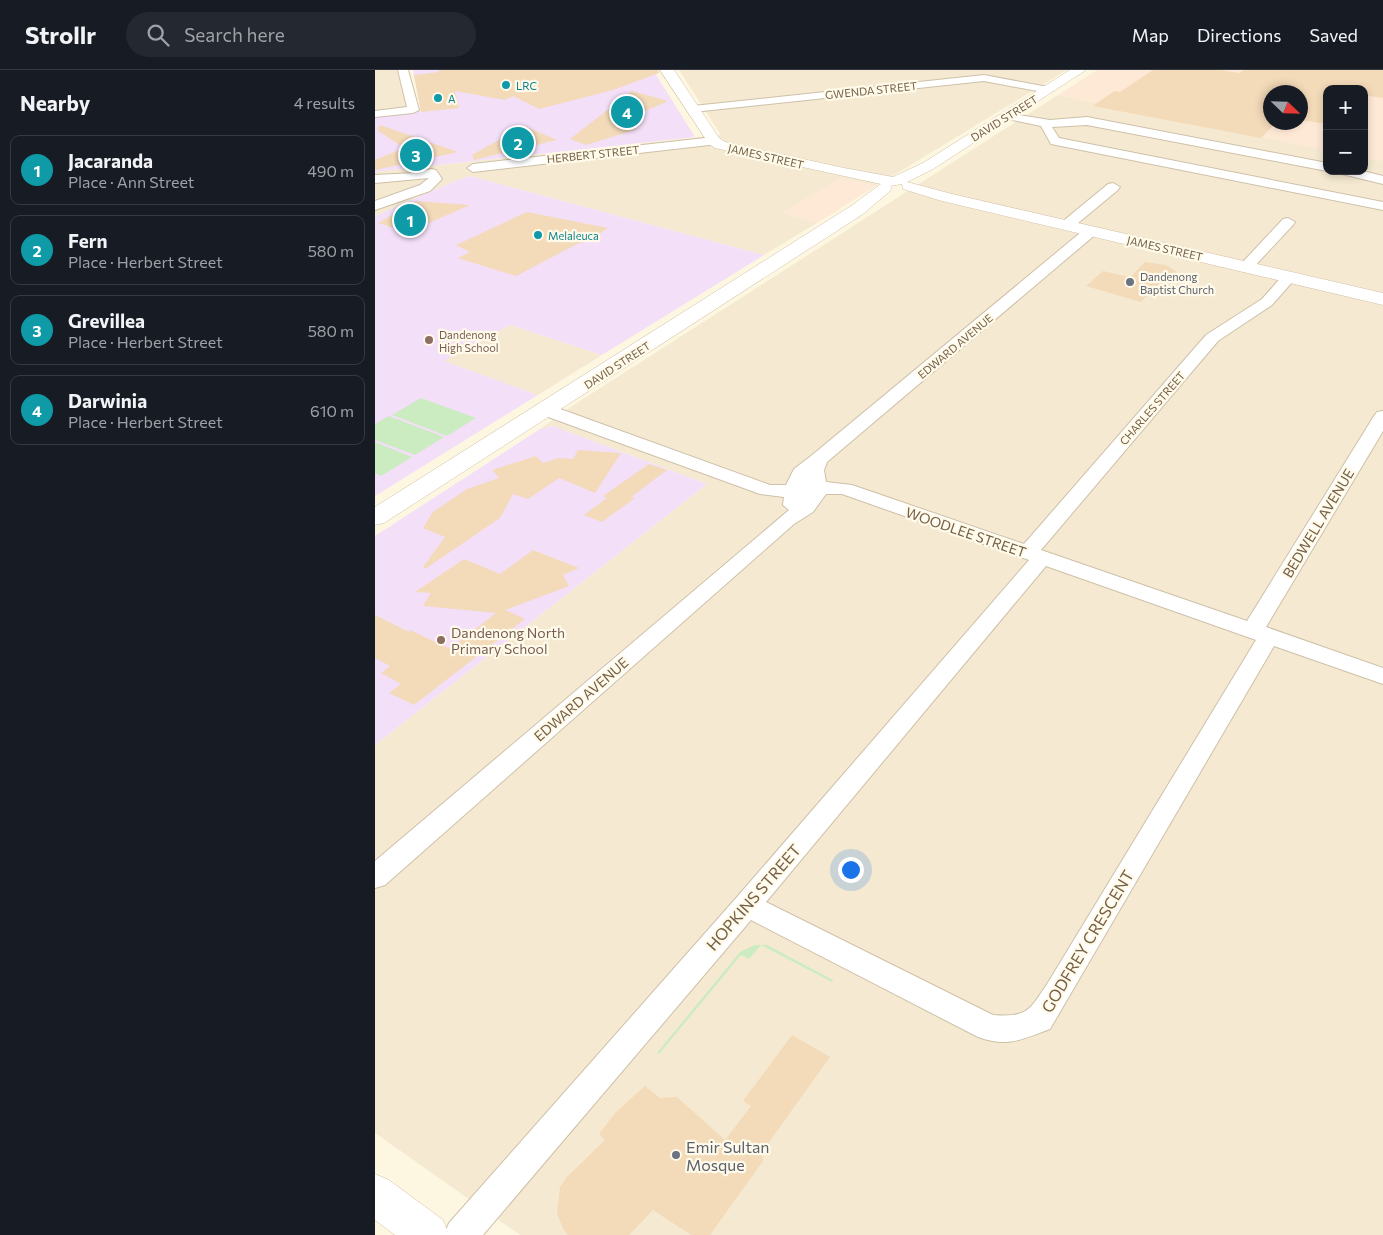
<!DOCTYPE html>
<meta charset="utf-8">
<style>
:root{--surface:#171b24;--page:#242831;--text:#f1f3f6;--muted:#9ea1a6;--line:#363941;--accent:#d93025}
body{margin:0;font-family:Commissioner,sans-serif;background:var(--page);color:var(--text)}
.controls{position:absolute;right:15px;top:15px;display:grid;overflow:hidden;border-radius:10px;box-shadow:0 2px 8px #0003}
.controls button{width:45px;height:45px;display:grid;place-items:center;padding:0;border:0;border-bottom:1px solid var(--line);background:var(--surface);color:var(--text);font:25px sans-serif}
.compass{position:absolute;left:888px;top:15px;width:45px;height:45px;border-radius:50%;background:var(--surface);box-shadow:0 2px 8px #0003;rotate:113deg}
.you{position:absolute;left:475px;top:799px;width:18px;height:18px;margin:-12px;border:4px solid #fff;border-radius:50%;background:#1a73e8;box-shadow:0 0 0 8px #1a73e833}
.badge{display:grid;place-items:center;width:32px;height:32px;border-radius:50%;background:var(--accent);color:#fff;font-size:16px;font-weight:700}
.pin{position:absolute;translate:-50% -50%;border:2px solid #fff;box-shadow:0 1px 5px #0006}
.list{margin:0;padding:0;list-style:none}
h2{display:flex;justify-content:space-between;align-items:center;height:65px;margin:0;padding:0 20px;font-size:21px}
h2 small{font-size:16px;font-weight:400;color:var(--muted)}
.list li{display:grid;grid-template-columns:32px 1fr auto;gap:15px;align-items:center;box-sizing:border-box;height:70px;margin:0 10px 10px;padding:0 10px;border:1px solid var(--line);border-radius:10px}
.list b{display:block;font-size:19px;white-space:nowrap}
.list p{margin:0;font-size:16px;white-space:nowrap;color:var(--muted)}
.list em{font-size:16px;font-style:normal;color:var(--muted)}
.icon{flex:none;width:28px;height:28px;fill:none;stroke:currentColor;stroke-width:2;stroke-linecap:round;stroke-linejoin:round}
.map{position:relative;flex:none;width:1008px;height:1165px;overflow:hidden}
header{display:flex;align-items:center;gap:30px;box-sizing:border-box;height:70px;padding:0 25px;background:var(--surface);border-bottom:1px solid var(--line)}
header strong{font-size:24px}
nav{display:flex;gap:28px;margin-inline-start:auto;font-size:18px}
.search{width:350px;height:45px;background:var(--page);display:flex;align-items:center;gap:12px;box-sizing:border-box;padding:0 18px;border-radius:28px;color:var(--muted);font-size:19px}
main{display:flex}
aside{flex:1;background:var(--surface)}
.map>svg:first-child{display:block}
.residential{fill:#f5ead1}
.commercial{fill:#fee8d6;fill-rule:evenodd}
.education{fill:#f4dff9}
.green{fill:#cbebc1}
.building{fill:#f3dab9}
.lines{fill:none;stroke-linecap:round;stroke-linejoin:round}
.street-casing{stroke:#cec0a9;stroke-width:2}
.secondary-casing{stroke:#d2c1a6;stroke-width:1}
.street{fill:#fff;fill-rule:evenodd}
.secondary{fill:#fff;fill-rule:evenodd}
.culture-dot{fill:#0f9aa8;stroke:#fffae9;stroke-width:2}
.worship-dot{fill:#6b7280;stroke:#fffae9;stroke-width:2}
.education-dot{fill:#8d6e63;stroke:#fffae9;stroke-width:2}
.labels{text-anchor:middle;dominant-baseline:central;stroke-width:4.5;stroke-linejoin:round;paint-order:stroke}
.far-culture-label{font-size:11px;fill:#0d838f;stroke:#fffae9;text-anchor:start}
.far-street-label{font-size:11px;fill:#756048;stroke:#fffae9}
.far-worship-label{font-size:11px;fill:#5b616d;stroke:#fffae9;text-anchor:start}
.far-education-label{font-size:11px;fill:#785e54;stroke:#fffae9;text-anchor:start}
.street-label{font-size:14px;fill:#756048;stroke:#fffae9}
.education-label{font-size:14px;fill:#785e54;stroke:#fffae9;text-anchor:start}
.near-street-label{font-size:16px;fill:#756048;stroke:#fffae9}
.near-worship-label{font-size:16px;fill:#5b616d;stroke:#fffae9;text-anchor:start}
</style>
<header>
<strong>Strollr</strong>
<div class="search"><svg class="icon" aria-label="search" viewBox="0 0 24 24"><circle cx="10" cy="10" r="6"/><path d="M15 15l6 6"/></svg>Search here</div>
<nav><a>Map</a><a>Directions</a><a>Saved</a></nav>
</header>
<main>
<aside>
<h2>Nearby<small>4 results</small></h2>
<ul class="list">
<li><span class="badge" style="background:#0f9aa8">1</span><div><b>Jacaranda</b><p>Place · Ann Street</p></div><em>490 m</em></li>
<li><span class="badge" style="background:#0f9aa8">2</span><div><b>Fern</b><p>Place · Herbert Street</p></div><em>580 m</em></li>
<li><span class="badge" style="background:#0f9aa8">3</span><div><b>Grevillea</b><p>Place · Herbert Street</p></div><em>580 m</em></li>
<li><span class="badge" style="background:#0f9aa8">4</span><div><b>Darwinia</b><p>Place · Herbert Street</p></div><em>610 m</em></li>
</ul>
</aside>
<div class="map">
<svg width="1008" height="1165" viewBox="0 0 1008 1165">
<rect width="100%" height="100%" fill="#fdf7e2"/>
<g class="residential">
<path d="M0,0H22L32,38L0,41Z"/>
<path d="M304,0H692L501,116L466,108L407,143L442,153L389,185L95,106L80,111L0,146V102L346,65Z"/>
<path d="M683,25L952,80V101H989V87L1008,91V1165H145L0,1063V675L332,414L178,356L165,359L197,336Z"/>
<path d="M135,255L227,285L163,325L68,291Z"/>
</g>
<g class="commercial">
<path d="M722,0H1008V91L989,87V19H952V80L683,25ZM896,22H926V52H896Z"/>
<path d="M466,108L501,116L442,153L406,143Z"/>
</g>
<g class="education">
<path d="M38,0H278L320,67L0,102V47L46,41Z"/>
<path d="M95,106L389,185L227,285L135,255L69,291L163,325L0,426V146L80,111Z"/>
<path d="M178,356L332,414L0,675V466L165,359Z"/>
</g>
<g class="green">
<path d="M46,328L101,348L72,366L17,345Z"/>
<path d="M14,346L69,367L40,385L0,370V354Z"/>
<path d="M0,372L37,387L6,406L0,403Z"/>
<path d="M380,875H392L458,910L457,912L386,875L374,889L366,885L284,984L282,983L365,882Z"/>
</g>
<g class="building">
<path d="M64,0H283L284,3L238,20L164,39L138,26L130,30L80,21L84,38L46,42L39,5L64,2Z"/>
<path d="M778,0H845L864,3L869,0H1008V28L989,25V19H952V54L926,50V22H896V52H902L886,68L718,36L739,21L745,22Z"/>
<path d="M257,21L293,31L243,53L263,59L211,75L195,69Z"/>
<path d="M5,55L83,82L0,100V90L29,78L2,60Z"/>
<path d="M149,56L182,70L99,90L97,85Z"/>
<path d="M41,131L95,135L33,162L3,153Z"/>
<path d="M152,142L233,158L213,171L202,174L141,206L83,188L95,182L81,175Z"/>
<path d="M770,192L791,195L802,202L788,217L783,220L779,219L766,232L711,216L728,201L755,207Z"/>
<path d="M203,380L246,383L220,423L184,408L153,429L138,424L125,448L50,499L48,497L70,467L48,458L58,442L92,419L124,408L117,400L161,386L168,393L184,388L198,389Z"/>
<path d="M274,394L292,400L256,427L260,428L227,452L209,445L232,428L228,426Z"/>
<path d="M158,480L204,498L188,505L194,516L130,540L150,549L39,635L14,623L26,614L6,603L15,596L0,588V545L34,562L35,560L73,578L77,577L121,543L48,536L56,523L40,522L89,489L125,504Z"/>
<path d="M417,965L455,987L387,1082L388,1091L335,1165H316L278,1140L254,1165H193L189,1160L182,1144L185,1117L191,1108L230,1070L224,1064L241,1042L270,1016L285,1028L302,1027L350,1070L376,1036L368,1031Z"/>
</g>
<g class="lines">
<g class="street-casing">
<g id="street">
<path d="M23,0H33L44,40L38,43L0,47V41L32,37Z"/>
<path d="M609,5L673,17L679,20L673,23L609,11L318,42L312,39L318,36Z"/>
<path d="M632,43L675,50L712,47L952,93V101L712,55L677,57L684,68L1008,132V140L676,74L666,56L628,48V44Z"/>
<path d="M339,67L345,71L343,74L98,102L92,98L98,94Z"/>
<path d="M56,99L61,100L67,109L55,121L0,140V131L45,115L54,108L0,113V105L41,103Z"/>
<path d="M966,101H988L1008,106V114L967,104Z"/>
<path d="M738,113L745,117L743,120L697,158H687L685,155L687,152L733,114Z"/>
<path d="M913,148L920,152L918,155L876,200H866L864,197L866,194L908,149Z"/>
<path d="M716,157L721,158L723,161L721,164L452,392L449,400L451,412L477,415L649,474L831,265L887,229L909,204H919L921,207L919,210L897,235L843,271L666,480L872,551L999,346L1002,342L1008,341V361L891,557L1008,598V614L899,576L675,959C648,969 632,978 603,967L376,850L108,1165H69L74,1153L362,827L654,490L467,424H451L438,442L419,454L10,815L0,818V791L414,440L408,435L409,427L385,424L165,344L162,340L165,336H177L395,415H411L419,399L436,386L711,158ZM671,496L881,570L674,911C655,939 654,948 618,945L391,832Z"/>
</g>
</g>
<g class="secondary-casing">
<g id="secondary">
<path d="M285,0H299L344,68L350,72L469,98L518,107L548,93L695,0H711L558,99L532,112L577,124L1008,223V235L567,131L528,119L527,114L515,116L517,118L515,121L488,144L9,453L0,455V437L476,136L506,114L340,78L334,74Z"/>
<path d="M0,1104L14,1110L68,1150L74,1165H20L0,1150Z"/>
</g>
</g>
<use href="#street" class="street"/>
<use href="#secondary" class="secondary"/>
</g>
<g class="culture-dot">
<circle cx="131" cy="15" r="5"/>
<circle cx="63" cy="28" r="5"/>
<circle cx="163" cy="165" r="5"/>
</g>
<g class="worship-dot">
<circle cx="755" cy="212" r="5"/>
<circle cx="301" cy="1085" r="5"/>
</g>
<g class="education-dot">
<circle cx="54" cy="270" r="5"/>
<circle cx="66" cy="570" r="5"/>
</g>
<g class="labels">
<g class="far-culture-label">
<text x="141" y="15">LRC</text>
<text x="73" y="28">A</text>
<text x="173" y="165">Melaleuca</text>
</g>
<g class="far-street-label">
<text transform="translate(496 20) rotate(-6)">GWENDA STREET</text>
<text transform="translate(629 48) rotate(-32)">DAVID STREET</text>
<text transform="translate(218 84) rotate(-6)">HERBERT STREET</text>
<text transform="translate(391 86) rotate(13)">JAMES STREET</text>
<text transform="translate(790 178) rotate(13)">JAMES STREET</text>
<text transform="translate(580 276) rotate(-40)">EDWARD AVENUE</text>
<text transform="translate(242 295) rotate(-33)">DAVID STREET</text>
<text transform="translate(777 338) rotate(-49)">CHARLES STREET</text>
</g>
<g class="far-worship-label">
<text x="765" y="206">Dandenong<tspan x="765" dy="13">Baptist Church</tspan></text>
</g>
<g class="far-education-label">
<text x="64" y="264">Dandenong<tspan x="64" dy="13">High School</tspan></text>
</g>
<g class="street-label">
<text transform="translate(943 453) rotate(-59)">BEDWELL AVENUE</text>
<text transform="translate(591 462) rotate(19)">WOODLEE STREET</text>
<text transform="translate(206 629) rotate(-41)">EDWARD AVENUE</text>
</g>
<g class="education-label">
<text x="76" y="562">Dandenong North<tspan x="76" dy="16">Primary School</tspan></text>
</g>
<g class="near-street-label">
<text transform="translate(378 827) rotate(-49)">HOPKINS STREET</text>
<text transform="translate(712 871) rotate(-59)">GODFREY CRESCENT</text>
</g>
<g class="near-worship-label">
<text x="311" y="1076">Emir Sultan<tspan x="311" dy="18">Mosque</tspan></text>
</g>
</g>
</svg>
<div class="controls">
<button>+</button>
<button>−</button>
</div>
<svg class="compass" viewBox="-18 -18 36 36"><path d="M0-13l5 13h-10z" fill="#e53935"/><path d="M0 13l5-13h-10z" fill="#9ea1a6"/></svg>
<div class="you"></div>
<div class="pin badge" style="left:35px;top:150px;background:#0f9aa8">1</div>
<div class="pin badge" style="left:143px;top:73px;background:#0f9aa8">2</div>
<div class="pin badge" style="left:41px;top:85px;background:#0f9aa8">3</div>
<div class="pin badge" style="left:252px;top:42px;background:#0f9aa8">4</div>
</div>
</main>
